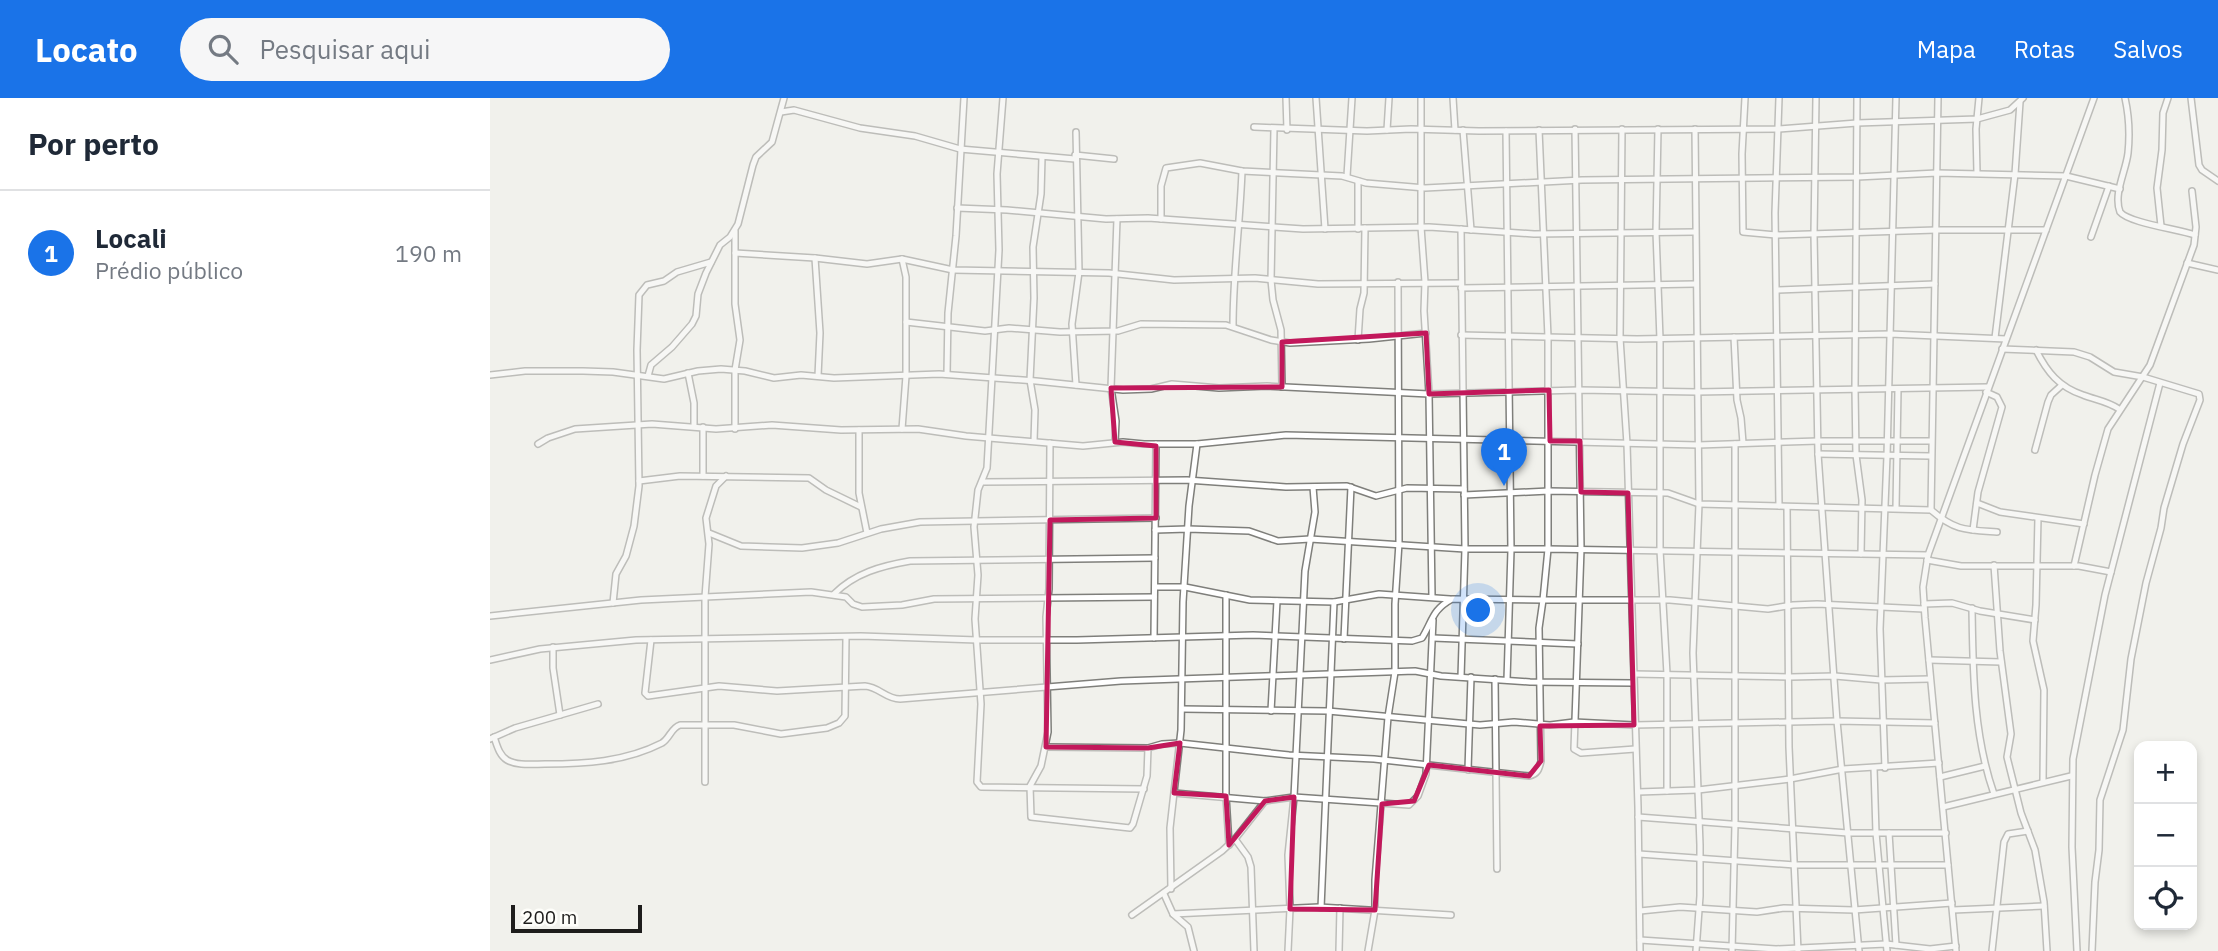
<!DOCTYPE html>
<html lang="pt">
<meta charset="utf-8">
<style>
:root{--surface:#fff;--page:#f6f6f7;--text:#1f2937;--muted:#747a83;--line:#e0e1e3;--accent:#1a73e8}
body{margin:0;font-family:"IBM Plex Sans",sans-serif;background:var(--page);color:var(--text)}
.controls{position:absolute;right:21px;bottom:21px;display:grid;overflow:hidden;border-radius:14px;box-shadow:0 4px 10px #0003}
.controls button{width:63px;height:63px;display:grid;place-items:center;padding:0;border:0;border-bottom:2px solid var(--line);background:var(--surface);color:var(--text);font:35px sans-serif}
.scale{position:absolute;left:21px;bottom:18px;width:131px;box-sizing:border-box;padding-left:7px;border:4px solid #1e1d1c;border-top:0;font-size:19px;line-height:24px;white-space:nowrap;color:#1e1d1c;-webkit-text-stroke:5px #fefefa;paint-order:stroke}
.you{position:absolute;left:989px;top:513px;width:24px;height:24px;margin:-18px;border:5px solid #fff;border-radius:50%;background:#1a73e8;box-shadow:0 0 0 10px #1a73e833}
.badge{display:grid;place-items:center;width:46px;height:46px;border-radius:50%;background:var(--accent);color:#fff;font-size:23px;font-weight:700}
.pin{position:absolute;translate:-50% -58px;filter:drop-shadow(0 2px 4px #0008)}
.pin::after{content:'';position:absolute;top:37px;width:24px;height:21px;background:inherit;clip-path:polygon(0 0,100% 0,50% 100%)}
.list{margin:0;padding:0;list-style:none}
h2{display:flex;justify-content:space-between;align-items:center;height:91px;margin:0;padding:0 28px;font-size:30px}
h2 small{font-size:23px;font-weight:400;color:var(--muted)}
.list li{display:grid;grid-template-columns:46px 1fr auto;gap:21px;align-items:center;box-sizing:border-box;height:126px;padding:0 28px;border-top:2px solid var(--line)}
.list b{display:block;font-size:26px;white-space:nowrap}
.list p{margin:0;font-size:23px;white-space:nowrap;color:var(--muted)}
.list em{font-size:23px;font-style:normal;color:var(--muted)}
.icon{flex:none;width:38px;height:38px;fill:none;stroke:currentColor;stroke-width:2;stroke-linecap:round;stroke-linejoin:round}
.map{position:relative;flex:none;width:1728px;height:853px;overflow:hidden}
header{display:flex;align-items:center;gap:42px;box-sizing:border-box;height:98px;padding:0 35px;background:var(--accent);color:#fff}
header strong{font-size:33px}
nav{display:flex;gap:38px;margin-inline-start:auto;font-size:24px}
.search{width:490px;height:63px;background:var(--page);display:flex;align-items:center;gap:18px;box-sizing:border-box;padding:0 24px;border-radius:38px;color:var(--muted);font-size:26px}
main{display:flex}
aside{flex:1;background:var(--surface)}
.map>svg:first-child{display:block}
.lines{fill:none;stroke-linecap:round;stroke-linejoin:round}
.minor-casing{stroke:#7f7f7b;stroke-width:8}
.minor{stroke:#fff;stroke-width:5}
.marked{fill:none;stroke:#c2185b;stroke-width:5;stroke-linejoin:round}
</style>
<header>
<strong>Locato</strong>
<div class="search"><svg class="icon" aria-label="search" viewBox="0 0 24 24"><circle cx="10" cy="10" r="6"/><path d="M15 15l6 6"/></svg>Pesquisar aqui</div>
<nav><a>Mapa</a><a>Rotas</a><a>Salvos</a></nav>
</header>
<main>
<aside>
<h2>Por perto<small></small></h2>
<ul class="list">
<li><span class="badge">1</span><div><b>Locali</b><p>Prédio público</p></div><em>190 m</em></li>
</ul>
</aside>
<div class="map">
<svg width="1728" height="853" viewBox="0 0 1728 853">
<rect width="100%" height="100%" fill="#f1f1ec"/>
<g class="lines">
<g class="minor-casing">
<g id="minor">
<path d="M513,0L507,76L509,152L497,370L488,392L484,429L488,477L485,521L491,606L487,684L491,689L654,691"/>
<path d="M796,0L797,32"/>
<path d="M826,0L835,131"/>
<path d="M931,0V129L935,184L934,213L939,296L942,499"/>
<path d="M963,0L965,32"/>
<path d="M1255,0L1252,56L1253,134L1286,137L1446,132H1556"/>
<path d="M1289,0L1285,115L1289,408"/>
<path d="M1326,0L1324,136L1328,356L1347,623L1369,853"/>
<path d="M1367,0L1365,291L1366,357L1372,402L1371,456"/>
<path d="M1635,0C1639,18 1640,36 1638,55C1636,73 1623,96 1630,114C1639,125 1688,131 1705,137"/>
<path d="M1701,0L1709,67L1712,72L1728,83"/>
<path d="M291,14L304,12L370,30L425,38L470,51L585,61"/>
<path d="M764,29L877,33L921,31L989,33L1289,31L1367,25L1487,21L1520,12L1533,0"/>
<path d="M784,31L781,182L783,202L791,232L792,289"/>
<path d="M1085,31L1091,451L1084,651L1091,655L1145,651"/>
<path d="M1132,31L1130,240L1137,346L1148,709L1150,853"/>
<path d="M1168,31L1166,134L1170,241V452L1177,576V693"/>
<path d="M1205,31L1209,406L1203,555L1210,747V798L1206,853"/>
<path d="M897,32L899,0"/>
<path d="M973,32L981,132"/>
<path d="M1016,33L1021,452L1017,582"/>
<path d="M586,34L589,174L582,226L586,287"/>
<path d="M585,57L624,61"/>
<path d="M1487,75L1486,31L1489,0"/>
<path d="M857,78L862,0"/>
<path d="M467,110L517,112L616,121L658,120L813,131L939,129L1044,136L1205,134"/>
<path d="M671,121V88L676,70L710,65L752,73L852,78L876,85L935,90L1092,82L1367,79L1447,75L1576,78L1630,91"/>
<path d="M1671,128L1667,90L1672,52L1673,15L1678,0"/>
<path d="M868,131V83"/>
<path d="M1601,139L1619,88"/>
<path d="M245,155L325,160L377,166L412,161L463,172L619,175L684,182L765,180L828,186L971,185"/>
<path d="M325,160L330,235L328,278"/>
<path d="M1697,165L1728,172"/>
<path d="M971,190L1205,186"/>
<path d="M1287,192L1445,186"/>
<path d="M416,224L495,233L519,230L570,234L628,233L651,226L736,227L781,242L800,245L879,241L936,235"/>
<path d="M743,228C743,176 750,125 752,73"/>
<path d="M971,237L1147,241L1400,236L1516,241"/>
<path d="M1244,239L1247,302L1251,320L1253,345"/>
<path d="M1505,240L1525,76L1530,4"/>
<path d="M868,242L870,211L874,195L875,130"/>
<path d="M1512,251L1584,254L1600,259L1624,274L1653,279L1709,296L1710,302L1693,346L1674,410L1671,430L1656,485L1641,561L1633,632L1610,702L1609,752L1605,784L1602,853"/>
<path d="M1546,252C1557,274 1569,289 1593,297C1606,302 1617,303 1629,311"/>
<path d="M198,275L204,305V328"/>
<path d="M457,276L458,215L466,138L474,0"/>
<path d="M0,277L35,273H93L123,274L174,281L208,273L231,271L255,273L284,280L311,277L344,280L449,276L546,283L633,292L661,291L682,286L729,290L777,288L939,296L1089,292L1207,294L1498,289"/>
<path d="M158,278L161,267L182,249L202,226L206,218L208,196L216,175L230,147L240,139L248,126L263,67L266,59L282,44L294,0"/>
<path d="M245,331V272L250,242L245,206V133"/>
<path d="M412,331L416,278V179L412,161"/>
<path d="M369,332V395L377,435"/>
<path d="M544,343L545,312L540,282L544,200L543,149L551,96L552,59"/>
<path d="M625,344L626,323L621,290L627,121"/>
<path d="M560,345L559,491L556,519L558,634L551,668L540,688L541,719L640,730L643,726L657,678L658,650"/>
<path d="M48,346L58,340L85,331L162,326L226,331L282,327L351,332L428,331L476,338L593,348L633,344L654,346H707L796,337L1208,347L1328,343H1441"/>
<path d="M1545,352L1558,304L1561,297L1572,287"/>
<path d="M1328,356L1440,358"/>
<path d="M213,378V329"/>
<path d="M149,383L190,378L319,380L336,392L371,409"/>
<path d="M493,384L697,382L796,389L857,388L886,398L917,390L974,391"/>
<path d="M974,397L1059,393L1178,395L1209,406L1441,412C1465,433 1476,432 1507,434"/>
<path d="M1487,405L1510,414L1594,426"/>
<path d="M1297,409L1299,649L1308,853"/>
<path d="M1406,410L1408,291"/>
<path d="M1441,412L1448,0"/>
<path d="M1548,420L1546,507L1543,543L1554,592L1553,683"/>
<path d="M665,432L698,431L759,433L788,443L820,441L975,451H1058V239L1049,32"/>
<path d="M1483,432L1488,394L1512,309L1507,299L1496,294"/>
<path d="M219,435L251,448L312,450L348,445L391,431L430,424L666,420"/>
<path d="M1437,462L1471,468H1589L1621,474"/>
<path d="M1504,467L1510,553L1521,636L1517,659L1531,715L1545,752L1554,804L1557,853"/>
<path d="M1584,468L1605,377L1618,331L1660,267L1704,147L1706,129L1702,93"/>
<path d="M665,489H695L760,502L844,504L889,496L960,501"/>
<path d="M344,496C365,475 391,468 420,463L665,460"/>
<path d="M736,497V698L739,747"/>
<path d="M123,505L126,476L136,458L144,428L149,388L147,252L149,197L157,187L174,183L187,174L221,164"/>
<path d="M1434,506L1462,505L1490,513L1545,522"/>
<path d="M1482,510C1483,573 1483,636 1504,696"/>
<path d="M0,518L151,502L321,494L356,499L363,506L372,509L412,507L444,501L664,499"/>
<path d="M664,540L666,346"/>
<path d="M943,540L1088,546"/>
<path d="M854,541L861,389"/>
<path d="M161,542L155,595L158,598L229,588L287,593L375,588C389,589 396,601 410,601L631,583L925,573L951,578L1040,584L1143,585"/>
<path d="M63,549V570L70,617"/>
<path d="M0,562L50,551L146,542L371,538L487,542H587L763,537L922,543L932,540C943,522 942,512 962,501L1053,502L1058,451L1438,457"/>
<path d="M1439,562L1511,564"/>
<path d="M1144,576L1300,579L1345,578L1391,582L1440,581"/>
<path d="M971,579L975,451L971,131"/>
<path d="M1005,581L1007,771"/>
<path d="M692,611L838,613L990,627L1024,624L1060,627L1084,624L1144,627L1347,623L1445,625"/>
<path d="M781,613L787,503"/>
<path d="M4,639C7,647 9,657 17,662C27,668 43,666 55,666C94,666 135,664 172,645C180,640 181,630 190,627H244L291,636L337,630L349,625L355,618L356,540"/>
<path d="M0,641L25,630L108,606"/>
<path d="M556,649L658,650L672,646L690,645L799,657L884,661L1039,678C1048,676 1049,671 1051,663L1049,530L1053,502H1180L1278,511L1303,507L1327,506L1434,511"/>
<path d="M1384,670L1386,735L1397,853"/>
<path d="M1395,670L1390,531L1397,358L1406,0"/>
<path d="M978,672L981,579"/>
<path d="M1450,679L1495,668"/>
<path d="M215,684V499L219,446L216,420L226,388L236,378"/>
<path d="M1148,694L1208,692L1300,681L1353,671L1449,665"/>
<path d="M684,695L775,703L804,699L919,707L928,698L936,676L943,522"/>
<path d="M1453,709L1581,678"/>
<path d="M1148,719L1358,735H1456"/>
<path d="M1399,735L1406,847"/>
<path d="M745,741L758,759L761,769L764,853"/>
<path d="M1149,756L1305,767H1458"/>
<path d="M681,791L680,730L691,632L693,504L699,408L707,346"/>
<path d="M674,796L683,816L698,829L704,853"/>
<path d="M831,810L844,504"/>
<path d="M1463,812L1554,808"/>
<path d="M1150,813L1190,809L1267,814L1294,810L1364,812L1462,805"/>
<path d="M683,816L829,809L961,817"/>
<path d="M642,817L732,753L745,741L775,703"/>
<path d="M1150,842L1286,851L1396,846L1440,851L1466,848"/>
<path d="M798,853L800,811L798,757L804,699L815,473L825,414L823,389"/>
<path d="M849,853L850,810"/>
<path d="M878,853L885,812V782L898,619L905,574V506L909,445L908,184"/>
<path d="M1242,853L1245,726V346"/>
<path d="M1466,853L1435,520L1433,489L1438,457L1604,0"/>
<path d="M1502,853L1514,744L1518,736L1538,733"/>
<path d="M1587,853L1582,749L1583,661L1615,497L1670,285"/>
</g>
</g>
<use href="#minor" class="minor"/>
</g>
<path d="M0 0H1728V853H0ZM936,235L939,296L1059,292L1060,343H1090L1091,394L1138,395L1144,627L1050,628L1051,663L1039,678L939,667L924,703L892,706L885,812L800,811L804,699L775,703L739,747L736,698L684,695L690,645L658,650L556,649L560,422L666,420V348L625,344L621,290L792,289V244Z" fill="#f1f1ec" fill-opacity=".55" fill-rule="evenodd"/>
<path class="marked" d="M936,235L939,296L1059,292L1060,343H1090L1091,394L1138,395L1144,627L1050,628L1051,663L1039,678L939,667L924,703L892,706L885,812L800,811L804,699L775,703L739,747L736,698L684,695L690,645L658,650L556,649L560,422L666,420V348L625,344L621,290L792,289V244Z"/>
</svg>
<div class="controls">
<button>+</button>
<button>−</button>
<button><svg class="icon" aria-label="locate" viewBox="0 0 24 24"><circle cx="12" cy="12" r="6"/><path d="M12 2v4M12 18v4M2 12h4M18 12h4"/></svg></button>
</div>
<div class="scale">200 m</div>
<div class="you"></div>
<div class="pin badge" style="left:1014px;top:388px">1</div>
</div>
</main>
